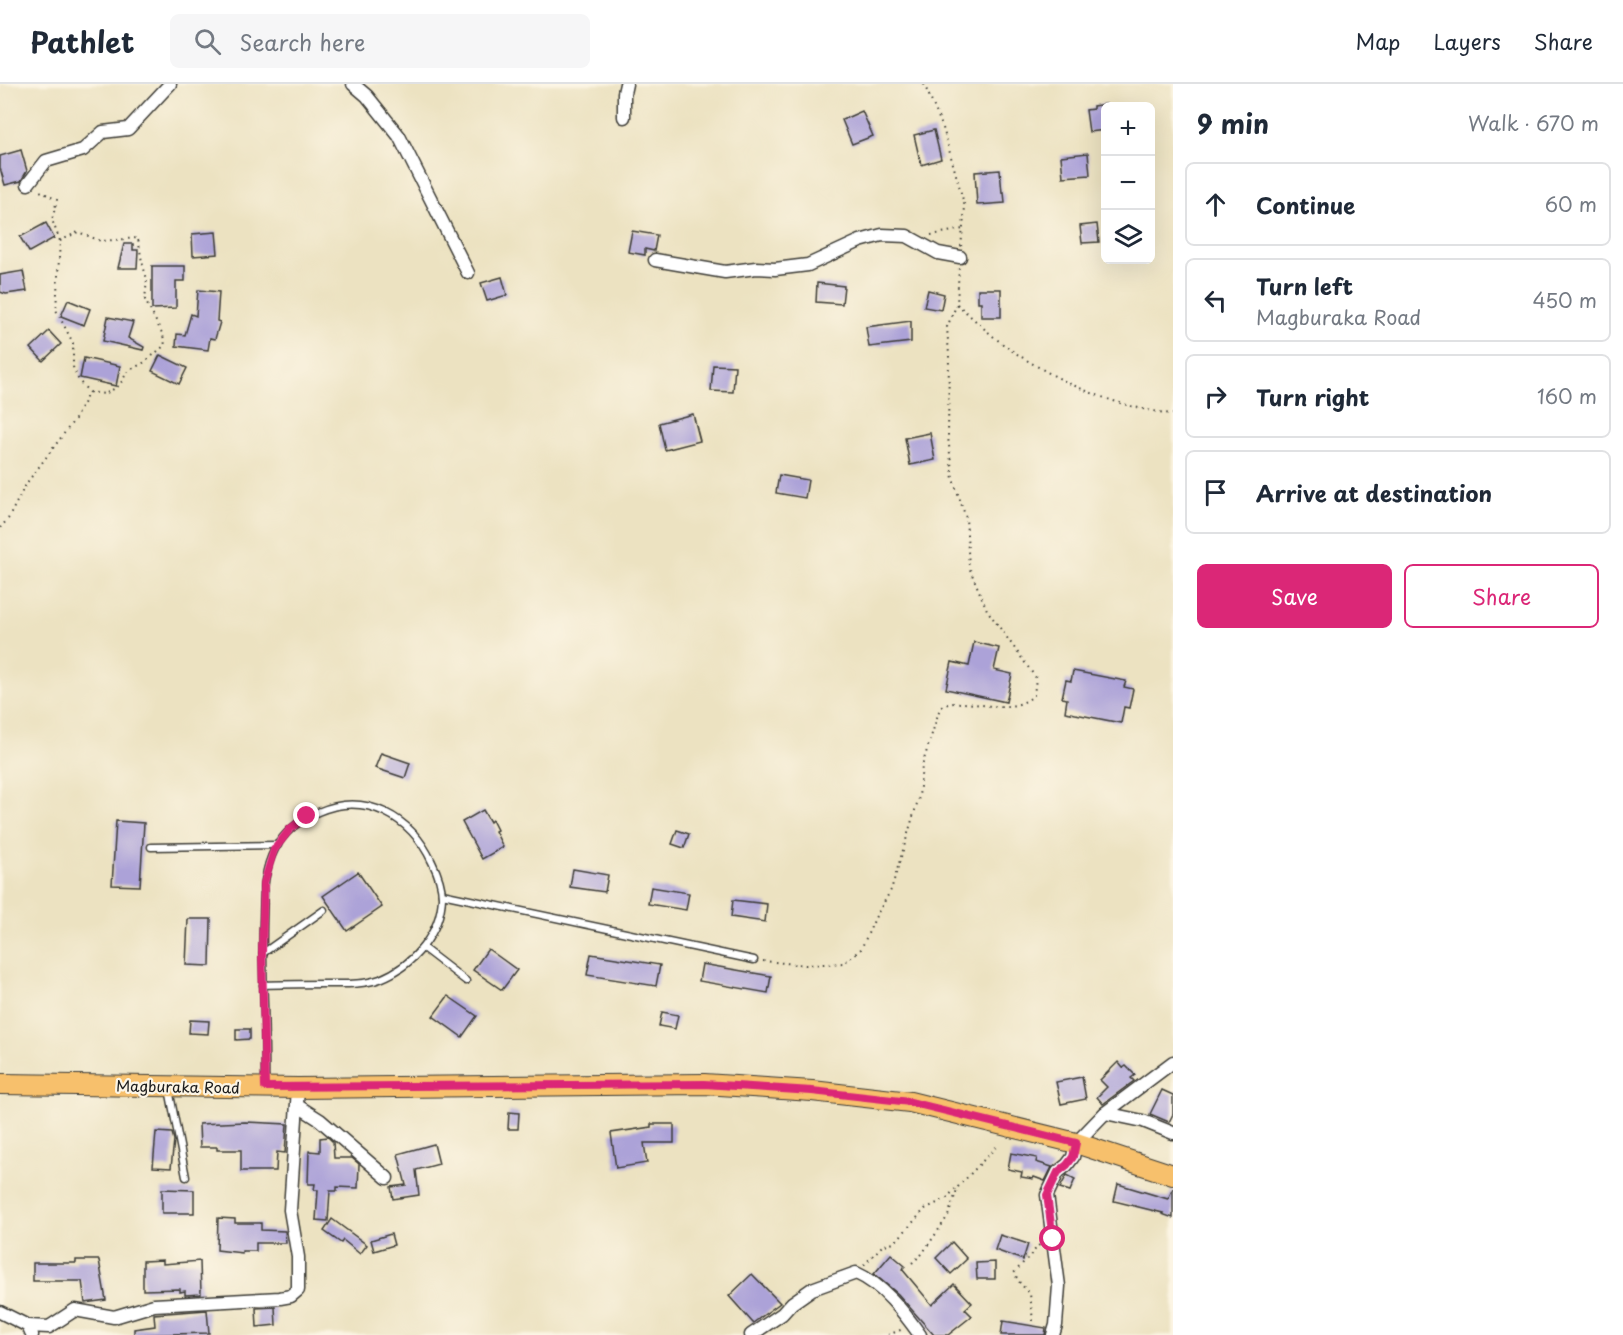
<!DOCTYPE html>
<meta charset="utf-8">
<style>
:root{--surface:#fff;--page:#f6f6f7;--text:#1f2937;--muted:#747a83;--line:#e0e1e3;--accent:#db2777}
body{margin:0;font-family:"Playpen Sans",sans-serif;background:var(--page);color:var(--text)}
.controls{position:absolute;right:18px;top:18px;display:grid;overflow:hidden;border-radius:9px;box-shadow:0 6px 24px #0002}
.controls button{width:54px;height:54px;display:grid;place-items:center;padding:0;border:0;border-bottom:2px solid var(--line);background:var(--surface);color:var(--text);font:30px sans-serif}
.stop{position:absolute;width:18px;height:18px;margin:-14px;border:4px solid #db2777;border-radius:50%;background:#fff}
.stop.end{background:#db2777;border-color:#fff;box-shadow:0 2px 6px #0008}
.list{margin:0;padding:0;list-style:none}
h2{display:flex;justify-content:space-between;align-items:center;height:78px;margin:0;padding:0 24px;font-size:26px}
h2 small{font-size:20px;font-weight:400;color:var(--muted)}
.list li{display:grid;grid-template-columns:39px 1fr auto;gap:18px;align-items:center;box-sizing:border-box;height:84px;margin:0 12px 12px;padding:0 12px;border:2px solid var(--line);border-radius:9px}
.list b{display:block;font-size:22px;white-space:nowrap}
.list p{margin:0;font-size:20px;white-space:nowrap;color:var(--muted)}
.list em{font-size:20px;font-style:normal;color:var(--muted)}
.actions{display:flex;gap:12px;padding:18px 24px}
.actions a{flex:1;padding:14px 0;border:2px solid var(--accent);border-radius:9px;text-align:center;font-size:21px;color:var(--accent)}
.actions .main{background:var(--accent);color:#fff}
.icon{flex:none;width:33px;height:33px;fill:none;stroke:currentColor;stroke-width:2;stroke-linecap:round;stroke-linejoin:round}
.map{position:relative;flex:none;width:1173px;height:1251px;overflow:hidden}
header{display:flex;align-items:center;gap:36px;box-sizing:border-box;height:84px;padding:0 30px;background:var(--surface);border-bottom:2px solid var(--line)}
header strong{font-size:28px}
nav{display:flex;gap:33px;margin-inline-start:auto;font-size:21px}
.search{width:420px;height:54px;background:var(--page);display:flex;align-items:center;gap:15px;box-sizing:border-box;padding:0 21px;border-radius:9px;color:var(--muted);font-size:22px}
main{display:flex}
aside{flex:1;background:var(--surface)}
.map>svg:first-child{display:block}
.building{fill:#aca2d8}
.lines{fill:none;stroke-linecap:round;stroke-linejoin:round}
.service-casing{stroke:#3b3a35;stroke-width:9}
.minor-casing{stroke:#3b3a35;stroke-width:15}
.primary-casing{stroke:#3b3a35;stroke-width:22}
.path{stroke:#3b3a35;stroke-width:2;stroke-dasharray:1.5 4.5;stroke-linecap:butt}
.service{stroke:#fff;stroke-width:6}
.minor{stroke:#fff;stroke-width:12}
.primary{stroke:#f7c06c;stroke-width:20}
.route{stroke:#db2777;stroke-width:8}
.labels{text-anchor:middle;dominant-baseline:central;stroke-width:4.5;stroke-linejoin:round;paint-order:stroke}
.street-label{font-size:15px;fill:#1c1c1c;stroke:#fcf5e5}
</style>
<header>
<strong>Pathlet</strong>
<div class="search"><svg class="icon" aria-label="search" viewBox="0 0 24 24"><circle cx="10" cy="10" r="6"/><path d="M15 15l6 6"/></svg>Search here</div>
<nav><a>Map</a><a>Layers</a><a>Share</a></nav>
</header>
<main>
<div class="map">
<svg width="1173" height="1251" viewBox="0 0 1173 1251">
<rect width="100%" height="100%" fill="#fcf5e5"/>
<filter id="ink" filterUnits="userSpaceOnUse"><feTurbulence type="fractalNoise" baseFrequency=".0167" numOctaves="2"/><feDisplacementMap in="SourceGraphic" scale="12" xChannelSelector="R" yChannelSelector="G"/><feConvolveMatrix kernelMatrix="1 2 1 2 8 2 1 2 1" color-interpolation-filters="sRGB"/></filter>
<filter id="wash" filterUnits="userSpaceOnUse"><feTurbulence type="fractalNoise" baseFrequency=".008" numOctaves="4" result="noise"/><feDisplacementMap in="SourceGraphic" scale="24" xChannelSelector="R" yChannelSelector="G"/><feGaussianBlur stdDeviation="1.35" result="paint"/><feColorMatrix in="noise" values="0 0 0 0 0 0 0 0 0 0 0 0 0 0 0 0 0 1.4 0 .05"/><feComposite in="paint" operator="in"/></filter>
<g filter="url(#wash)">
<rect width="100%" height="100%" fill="#ece2c1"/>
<g id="blocks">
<g class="building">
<path d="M1106,20V46L1089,48L1086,26L1093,25V22Z"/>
<path d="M862,27L873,52L852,60L842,36Z"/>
<path d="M934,46L941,75L921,81L914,51Z"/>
<path d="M21,66L27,87L21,97L5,101L0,84V72Z"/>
<path d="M1088,69L1090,91L1063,93L1061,72Z"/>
<path d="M1000,86L1002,109L1004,108L1005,119L977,121L975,88Z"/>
<path d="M46,139L54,154L29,168L20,153Z"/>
<path d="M1097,140L1099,158L1082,159L1080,142Z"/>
<path d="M632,147L657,151L654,167L645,165V171L628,168Z"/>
<path d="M216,148L218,170L193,172L192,150Z"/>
<path d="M124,160H133V166H138L137,184H118Z"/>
<path d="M152,182H185V197H176V224L152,225Z"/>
<path d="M23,187L27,207L6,210L0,208V191Z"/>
<path d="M502,193L507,211L487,217L481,199Z"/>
<path d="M817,199L844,202L842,220L816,218Z"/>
<path d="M978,205H1001V233H981V218H978Z"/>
<path d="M198,206L219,208L217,237L220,238L215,255L210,254L208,266L176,262L177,250L185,251L191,230L196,232Z"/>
<path d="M928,206L944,210L941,226L924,223Z"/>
<path d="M68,216L90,225L84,241L61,232Z"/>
<path d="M108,233L133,238L128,254L144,263L143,266L103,257Z"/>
<path d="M911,237V258L869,263L866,243Z"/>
<path d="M49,247L61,260L43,277L31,264Z"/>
<path d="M160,271L187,284L179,300L152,287Z"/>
<path d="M84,274L120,282L116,302L80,294Z"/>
<path d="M713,281L735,282L733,308L711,307Z"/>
<path d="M693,330L700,357L665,366L659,339Z"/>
<path d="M930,349L935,376L910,381L905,354Z"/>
<path d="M779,391L808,396L805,414L776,409Z"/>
<path d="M974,558L999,564L994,586L1012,590L1006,618L946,605L952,578L969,582Z"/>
<path d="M1073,587L1126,597L1124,603L1133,605L1129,624L1124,623L1121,639L1065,628L1067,615L1062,614L1066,596L1071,597Z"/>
<path d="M381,669L410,679L405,694L375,684Z"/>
<path d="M483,726L490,738L492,736L497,746L495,747L503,763L482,775L462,738Z"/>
<path d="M116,737L144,739L140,802L112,801Z"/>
<path d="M677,746L689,750L684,764L672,760Z"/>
<path d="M573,785L608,791L605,808L570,803Z"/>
<path d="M358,788L382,823L347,847L323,812Z"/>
<path d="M651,803L689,809L686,826L648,820Z"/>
<path d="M733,816L767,820L765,838L731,833Z"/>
<path d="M188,835H211L210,882L186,881Z"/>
<path d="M488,865L517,886L502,906L473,886Z"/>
<path d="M591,870L660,881L656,902L587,891Z"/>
<path d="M702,880L771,892L768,909L699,897Z"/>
<path d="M448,912L477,932L462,953L433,932Z"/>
<path d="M662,928L678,931L675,945L659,942Z"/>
<path d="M190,936L209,937L208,950L189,949Z"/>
<path d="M236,945H250V955L236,956Z"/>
<path d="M1118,978L1123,984L1126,982L1135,991L1131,994L1134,997L1103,1020L1097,1013L1107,1003L1100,996Z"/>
<path d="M1082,993L1086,1015L1061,1020L1056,998Z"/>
<path d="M1162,1006L1173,1011V1030L1169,1038L1150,1030Z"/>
<path d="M509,1028L519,1029L518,1045H508Z"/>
<path d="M245,1038L287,1040L285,1069L277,1068L276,1087H241V1066H217V1063H200L199,1040Z"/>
<path d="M651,1040H674V1059H644L647,1079L616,1084L611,1049L651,1043Z"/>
<path d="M156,1048L172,1049L174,1056L171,1084L153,1083Z"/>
<path d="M328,1053L333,1058L334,1074H352L359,1080L358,1104L337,1103V1107H330L328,1137L316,1136L318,1106H314L315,1100H308L309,1067L320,1068V1054Z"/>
<path d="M434,1060L439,1080L416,1086L419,1111L393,1115L391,1103L406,1101L398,1070Z"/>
<path d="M1011,1069L1037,1074L1036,1078L1052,1083L1045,1097L1034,1093L1033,1095L1021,1093L1022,1088L1008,1085Z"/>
<path d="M1067,1091L1075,1095L1070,1107L1060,1104Z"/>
<path d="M1118,1100L1168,1115L1173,1104V1134L1162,1130L1163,1129L1114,1117Z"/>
<path d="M162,1105L194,1106V1129H162Z"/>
<path d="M218,1134L235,1135V1139H261V1146L285,1147L286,1159H256V1167H242V1169L217,1166Z"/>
<path d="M332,1135L367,1161L360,1170L343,1156L341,1159L324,1147Z"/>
<path d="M391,1150L394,1161L374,1167L371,1156Z"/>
<path d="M1000,1151L1028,1160L1023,1176L995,1166Z"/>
<path d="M952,1158L967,1175L951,1190L936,1174Z"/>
<path d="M891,1170L905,1182L902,1185L932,1221L954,1200L972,1219L965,1225L972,1232L948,1251H934L898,1210L874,1190Z"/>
<path d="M76,1176H99L106,1216L85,1219L82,1197H33V1179H76Z"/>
<path d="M163,1176V1180L200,1177L201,1210L185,1211V1207L180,1208V1205L143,1206V1177Z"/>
<path d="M995,1178V1195H977L976,1179Z"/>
<path d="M752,1190L780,1219L753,1239L729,1212Z"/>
<path d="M275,1223L276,1241L257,1243L256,1224Z"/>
<path d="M207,1226L209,1249L134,1251V1245L155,1242L154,1230Z"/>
<path d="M1003,1237L1046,1244L1045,1251H1001Z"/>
</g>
</g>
</g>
<g filter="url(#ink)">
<use href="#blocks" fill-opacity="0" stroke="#3b3a35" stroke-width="1.5"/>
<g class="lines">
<g class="service-casing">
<g id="service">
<path d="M151,763L278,761"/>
<path d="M442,810L754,876"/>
<path d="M423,864L466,897"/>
<path d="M263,869L324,826"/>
<path d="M263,901C284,900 305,900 326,900C344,900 363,901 380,895C413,882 441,849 442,813C442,801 437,788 432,778C411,733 366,707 318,728C300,736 284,748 275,765C262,788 264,816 263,841C262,894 266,947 265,1000"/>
<path d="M169,1005L186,1093"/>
</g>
</g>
<g class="minor-casing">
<g id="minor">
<path d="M353,0L367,12L399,52L468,189"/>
<path d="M624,33V9L626,0"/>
<path d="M28,100L46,77L83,66L103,48L128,45L170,0"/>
<path d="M655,176L725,188L756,184L775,185L808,181L860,157L882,151L907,152L938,169L960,173"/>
<path d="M298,1022L320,1036L387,1094"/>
<path d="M1105,1029L1143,1037L1173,1049"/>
<path d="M0,1228L28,1242L32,1251"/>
<path d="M28,1242L49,1243L75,1226L114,1233L154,1221L280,1214L291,1212L298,1206V1173L290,1126L298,1004"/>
<path d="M751,1251L782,1230L792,1219L812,1205L856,1189C883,1201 903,1227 920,1251"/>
<path d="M1053,1251L1056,1241L1059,1202L1047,1111L1058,1088L1067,1081L1073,1073L1076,1059L1105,1029L1173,978"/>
</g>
</g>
<g class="primary-casing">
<path id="primary" d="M0,1000L298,1004L704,1000L812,1007L910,1018L1076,1059L1173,1091"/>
</g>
<g class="path">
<path d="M924,0L943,44L965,123L961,163"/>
<path d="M931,151L963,145"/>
<path d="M60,157L78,148L101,157L138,154L142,178L147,195L145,216L163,251L165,261L145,278L128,287L119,302L105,310L89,308"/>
<path d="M957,220C975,236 993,254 1014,268C1061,299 1117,324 1173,330"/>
<path d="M0,444L8,435L26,400L75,335L89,308L79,297L73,283V259L56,226L60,157L52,136L57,116L38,106"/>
<path d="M763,877L806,881L844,879L861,865L876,832L891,806L919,713L922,682L940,624C960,608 1007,637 1034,611L1036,594L987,526L969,483L966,434L953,395L948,353L949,271L947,243L957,220L959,183"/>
<path d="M912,1179L922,1170L948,1132L958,1103L997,1062"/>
<path d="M864,1181L882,1162L896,1157L925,1125L947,1114L955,1105"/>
<path d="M1033,1237L1030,1210L1020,1199L1014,1189L1042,1158"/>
<path d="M888,1251L903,1245"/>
</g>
<use href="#service" class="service"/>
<use href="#minor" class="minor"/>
<use href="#primary" class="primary"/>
</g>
</g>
<g class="lines" filter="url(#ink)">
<path class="route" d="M307,732L290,745L274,766L264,799L262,869L265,1003L704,1000L812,1007L910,1018L1076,1059L1073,1073L1067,1081L1058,1088L1047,1111L1053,1155"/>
</g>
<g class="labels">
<g class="street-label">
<text transform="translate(178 1002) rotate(1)">Magburaka Road</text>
</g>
</g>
</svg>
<div class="controls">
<button>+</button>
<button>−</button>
<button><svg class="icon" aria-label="layers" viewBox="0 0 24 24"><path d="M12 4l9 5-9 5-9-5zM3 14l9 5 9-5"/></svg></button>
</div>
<div class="stop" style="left:1053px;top:1155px"></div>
<div class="stop end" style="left:307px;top:732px"></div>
</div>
<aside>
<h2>9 min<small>Walk · 670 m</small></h2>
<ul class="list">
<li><svg class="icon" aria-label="ahead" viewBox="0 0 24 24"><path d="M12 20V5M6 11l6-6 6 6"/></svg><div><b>Continue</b></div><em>60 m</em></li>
<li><svg class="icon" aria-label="left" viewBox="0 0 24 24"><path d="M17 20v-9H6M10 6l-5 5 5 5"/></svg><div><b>Turn left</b><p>Magburaka Road</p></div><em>450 m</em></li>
<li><svg class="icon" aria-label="right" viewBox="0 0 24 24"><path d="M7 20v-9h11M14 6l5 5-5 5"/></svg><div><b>Turn right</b></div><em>160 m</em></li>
<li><svg class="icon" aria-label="arrive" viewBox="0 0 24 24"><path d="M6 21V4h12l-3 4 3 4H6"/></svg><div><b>Arrive at destination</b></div></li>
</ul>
<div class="actions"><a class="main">Save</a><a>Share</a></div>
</aside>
</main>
